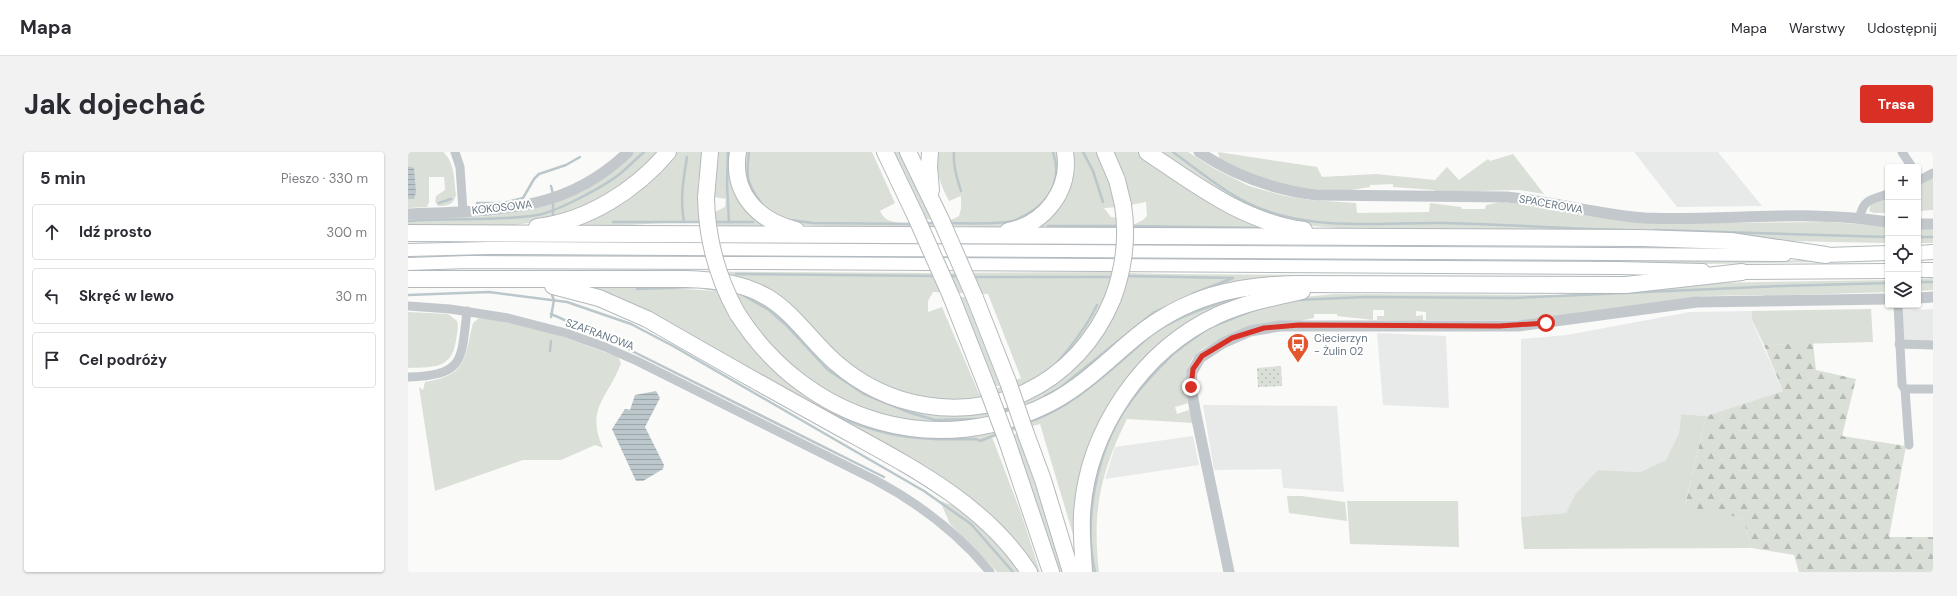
<!DOCTYPE html>
<html lang="pl">
<meta charset="utf-8">
<style>
:root{--surface:#fff;--page:#f2f2f3;--text:#2b2b33;--muted:#7c7c81;--line:#e1e1e2;--accent:#d93025}
body{margin:0;font-family:"DM Sans",sans-serif;background:var(--page);color:var(--text)}
.controls{position:absolute;right:12px;top:12px;display:grid;overflow:hidden;border-radius:4px;box-shadow:0 1px 3px #0004}
.controls button{width:36px;height:36px;display:grid;place-items:center;padding:0;border:0;border-bottom:1px solid var(--line);background:var(--surface);color:var(--text);font:20px sans-serif}
.stop{position:absolute;width:12px;height:12px;margin:-9px;border:3px solid #d93025;border-radius:50%;background:#fff}
.stop.end{background:#d93025;border-color:#fff;box-shadow:0 1px 4px #0008}
.list{margin:0;padding:0;list-style:none}
h2{display:flex;justify-content:space-between;align-items:center;height:52px;margin:0;padding:0 16px;font-size:17px}
h2 small{font-size:13px;font-weight:400;color:var(--muted)}
.list li{display:grid;grid-template-columns:26px 1fr auto;gap:12px;align-items:center;box-sizing:border-box;height:56px;margin:0 8px 8px;padding:0 8px;border:1px solid var(--line);border-radius:4px}
.list b{display:block;font-size:15px;white-space:nowrap}
.list em{font-size:13px;font-style:normal;color:var(--muted)}
.icon{flex:none;width:22px;height:22px;fill:none;stroke:currentColor;stroke-width:2;stroke-linecap:round;stroke-linejoin:round}
.map{position:relative;flex:none;width:1525px;height:420px;overflow:hidden;border-radius:4px}
header{display:flex;align-items:center;gap:24px;box-sizing:border-box;height:56px;padding:0 20px;background:var(--surface);border-bottom:1px solid var(--line)}
header strong{font-size:19px}
nav{display:flex;gap:22px;margin-inline-start:auto;font-size:14px}
.intro{display:flex;align-items:center;justify-content:space-between;box-sizing:border-box;height:96px;padding:0 24px}
h1{margin:0;font-size:28px}
.button{padding:10px 18px;border-radius:4px;background:var(--accent);color:#fff;font-size:14px;font-weight:700}
main{display:flex;gap:24px;padding:0 24px}
aside{flex:1;background:var(--surface);border-radius:4px;box-shadow:0 1px 3px #0004}
.map>svg:first-child{display:block}
.built{fill:#e8e9e9}
.green{fill:#dadfd7;fill-rule:evenodd}
.forest{fill:url(#forest-firs)}
.park{fill:url(#park-dots)}
.water{fill:url(#water-rules)}
.lines{fill:none;stroke-linecap:round;stroke-linejoin:round}
.stream{stroke:#bbc7cb;stroke-width:2.5}
.secondary-casing{stroke:#b3babf;stroke-width:14}
.trunk-casing{stroke:#b4b9bd;stroke-width:16}
.motorway-casing{stroke:#b4b9bd;stroke-width:18}
.minor{stroke:#c3c8cc;stroke-width:9}
.tertiary{stroke:#c3c8cc;stroke-width:11}
.secondary{stroke:#fff;stroke-width:12}
.trunk{stroke:#fff;stroke-width:14}
.motorway{stroke:#fff;stroke-width:16}
.motorway-bridge-casing{stroke:#b4b9bd;stroke-width:18;stroke-linecap:butt}
.motorway-bridge{stroke:#fff;stroke-width:16}
.route{stroke:#d93025;stroke-width:5}
.labels{text-anchor:middle;dominant-baseline:central;stroke-width:4;stroke-linejoin:round;paint-order:stroke}
.street-label{font-size:11px;fill:#657683;stroke:#fff}
.poi-label{font-size:11px;fill:#657683;stroke:#fff;text-anchor:start}
</style>
<header>
<strong>Mapa</strong>
<nav><a>Mapa</a><a>Warstwy</a><a>Udostępnij</a></nav>
</header>
<div class="intro"><h1>Jak dojechać</h1><a class="button">Trasa</a></div>
<main>
<aside>
<h2>5 min<small>Pieszo · 330 m</small></h2>
<ul class="list">
<li><svg class="icon" aria-label="ahead" viewBox="0 0 24 24"><path d="M12 20V5M6 11l6-6 6 6"/></svg><div><b>Idź prosto</b></div><em>300 m</em></li>
<li><svg class="icon" aria-label="left" viewBox="0 0 24 24"><path d="M17 20v-9H6M10 6l-5 5 5 5"/></svg><div><b>Skręć w lewo</b></div><em>30 m</em></li>
<li><svg class="icon" aria-label="arrive" viewBox="0 0 24 24"><path d="M6 21V4h12l-3 4 3 4H6"/></svg><div><b>Cel podróży</b></div></li>
</ul>
</aside>
<div class="map">
<svg width="1525" height="420" viewBox="0 0 1525 420">
<defs>
<pattern id="forest-firs" width="22" height="20" patternUnits="userSpaceOnUse"><rect width="22" height="20" fill="#dadfd7"/><path d="M5 1l3.5 6h-7zM16 11l3.5 6h-7z" fill="#b4b9b4"/></pattern>
<pattern id="park-dots" width="8" height="8" patternUnits="userSpaceOnUse"><rect width="8" height="8" fill="#dadfd7"/><path d="M2 2h.1M6 6h.1" fill="none" stroke="#b4b9b4" stroke-width="1.8" stroke-linecap="round"/></pattern>
<pattern id="water-rules" width="6" height="5" patternUnits="userSpaceOnUse"><rect width="6" height="5" fill="#bbc7cb"/><path d="M0 2.5h6" fill="none" stroke="#9ca6aa"/></pattern>
</defs>
<rect width="100%" height="100%" fill="#fafaf8"/>
<g class="built">
<path d="M1226,0H1310L1354,54L1269,55Z"/>
<path d="M1525,157V193L1496,194L1493,159Z"/>
<path d="M1344,159V169L1375,239L1298,264L1273,262L1271,281L1258,308L1232,320L1190,318L1168,343L1158,361L1113,365V187L1159,183L1282,160Z"/>
<path d="M969,181L1038,184L1041,256L975,253Z"/>
<path d="M795,253L929,254L936,340L875,336L873,317L806,318Z"/>
<path d="M785,284L791,313L697,327L707,295Z"/>
</g>
<g class="green">
<path d="M0,0H35C47,10 46,30 48,43C45,53 40,54 30,54L27,50L28,44L37,38L36,25H21V50L19,55L0,56V47H6L2,14H0Z"/>
<path d="M226,0H253L227,26L183,54L134,69L107,73L0,74V66C15,65 31,63 46,64C53,64 60,66 67,65C136,60 173,46 226,0Z"/>
<path d="M269,0H295L290,31L292,69L149,77L250,23Z"/>
<path d="M311,0H324L323,14L363,76L308,77L307,60L317,55L318,47L306,45Z"/>
<path d="M336,0H464L487,51L472,59C474,63 476,66 480,68C496,75 536,73 551,64L553,57V44L541,49C532,33 528,19 529,0H652L653,7L643,47L611,72L588,76L553,74L498,76L384,73L356,59L337,29Z"/>
<path d="M486,0H491L524,68L518,67Z"/>
<path d="M665,0H693L711,55L696,56L703,65L712,66L713,79L631,78C632,72 637,70 641,66C659,49 671,26 665,0Z"/>
<path d="M705,0H734L873,79L726,78L725,73L735,68L739,64L738,50L723,53L713,17Z"/>
<path d="M749,0H780L807,17L841,34L873,43L901,48L948,51L949,61L1021,60L1022,51L1053,55L1054,57H1077L1078,53L1093,50L1301,71L1420,70L1480,74V91L1379,89L1302,83L1056,77H940L883,72L843,58Z"/>
<path d="M810,0L909,15L914,25L968,22L1027,28L1039,15L1051,28L1080,7L1082,9L1105,2L1136,42L1111,38L1029,40L1026,38L985,35V32L962,33V35L943,38L942,42L868,32L812,8Z"/>
<path d="M1525,25V58L1510,59V32Z"/>
<path d="M1480,46V61H1466L1461,59L1463,52Z"/>
<rect x="1510" y="76" width="15" height="15"/>
<path d="M0,102H122L1359,109L1480,105V109L1300,112L0,108Z"/>
<path d="M48,118L518,121L709,120L703,141L665,201L616,235L573,249L524,251L462,230L346,132L0,120ZM525,140L580,142L613,226L572,244L534,155L520,160V149Z"/>
<path d="M721,121L759,122L1242,125L804,138L658,237L625,254L570,270L528,272L456,259L421,242L379,213L347,175L326,137L351,146L501,256L628,239L712,147L718,135Z"/>
<path d="M1525,126V138L1510,139V127Z"/>
<path d="M1480,128V140L1356,144L1355,143L1295,144L1119,168H1018V160L1008,159V164L1015,163V169L969,168V164H976V158H965V168L929,164V162H906V166C877,172 801,182 785,206C775,220 778,236 780,251L767,255L769,262L781,258L786,271L719,267C692,321 684,360 691,420H680L676,375L685,317L718,248L764,199L809,169L875,147L926,142L1154,143L1296,131Z"/>
<path d="M159,130L310,139L344,192L483,279L613,271L633,264L664,247L745,177L782,157L859,138L812,158L707,248L667,389L632,272L584,285L613,361L632,420H626L589,373Z"/>
<path d="M552,145H557L592,234H587Z"/>
<path d="M1463,157L1465,190L1356,193L1344,168V159Z"/>
<path d="M0,160L40,162L49,169C51,175 49,181 48,188C44,218 24,215 0,216Z"/>
<path d="M71,166L89,168L144,181L210,205L213,211C200,247 177,255 195,296L187,293L153,308H115L27,339L11,235L15,238L17,230C60,223 56,207 65,171Z"/>
<path d="M1273,262L1298,264L1277,353L1335,366L1344,396L1116,397L1113,365L1158,361L1167,343L1190,318L1232,320L1258,308L1271,281Z"/>
<path d="M610,281L656,420H650L605,283Z"/>
<path d="M879,344H893L937,350L939,369L881,361Z"/>
<path d="M532,349L556,357L615,420H589L542,372Z"/>
<path d="M939,349H1050L1051,395L942,392Z"/>
</g>
<path class="forest" d="M1405,191L1408,218L1448,227L1434,284L1498,294L1481,385H1525V420H1391L1386,403L1344,396L1335,366L1277,354L1298,264L1375,239L1356,193Z"/>
<path class="park" d="M873,214L874,234L850,235L849,216Z"/>
<g class="water">
<path d="M0,14L6,16L8,40L6,47H0Z"/>
<path d="M248,239L252,246L237,275L256,313L255,317L235,329H228L204,277L217,257L222,258L227,243Z"/>
</g>
<g class="lines">
<g class="stream">
<path d="M320,0L319,33L321,70"/>
<path d="M341,0C338,25 338,30 353,51"/>
<path d="M546,0C545,14 549,26 553,39"/>
<path d="M675,0L685,19L695,50"/>
<path d="M765,0C795,22 824,47 859,59C915,79 979,70 1036,71C1097,72 1157,77 1218,78"/>
<path d="M143,34L145,42"/>
<path d="M31,51L43,47"/>
<path d="M69,51H95L115,46L126,27L131,22L158,13L172,5"/>
<path d="M145,64V49"/>
<path d="M382,68L405,71L505,72"/>
<path d="M0,69C43,65 86,70 129,63C149,60 197,34 213,21C221,14 228,7 236,0"/>
<path d="M205,70H295"/>
<path d="M276,70C272,46 275,29 279,5"/>
<path d="M306,70H345"/>
<path d="M518,71H529"/>
<path d="M540,71C560,71 586,73 605,69C610,68 615,64 619,62C643,49 654,26 645,0"/>
<path d="M640,74H711"/>
<path d="M722,74L856,76"/>
<path d="M1247,78L1480,85"/>
<path d="M1510,85H1525"/>
<path d="M328,122L528,124"/>
<path d="M541,124H552"/>
<path d="M717,124L825,126L784,142"/>
<path d="M565,125H706"/>
<path d="M1510,130H1525"/>
<path d="M297,136L312,138"/>
<path d="M229,137L286,135"/>
<path d="M333,142L361,158L378,173L420,218L456,242L503,261L527,268L568,267"/>
<path d="M0,143L81,140L159,150L223,172L265,194L516,339L563,372L605,420"/>
<path d="M888,148L958,145L1106,146L1374,134L1480,131"/>
<path d="M143,162L202,188L476,325"/>
<path d="M143,165L146,148L144,143"/>
<path d="M808,173L846,158"/>
<path d="M142,199L143,189"/>
<path d="M647,213C664,194 678,176 689,153"/>
<path d="M637,244L652,236L745,161L758,155"/>
<path d="M414,257C470,285 507,289 568,287L572,289L590,282"/>
<path d="M594,260L604,257"/>
<path d="M621,270C659,257 688,231 719,204C729,196 738,186 749,179C772,164 799,155 825,147"/>
<path d="M600,278L610,274"/>
<path d="M687,420C675,367 689,297 720,253C731,237 746,221 760,207C770,196 785,188 796,179"/>
</g>
<g class="secondary-casing">
<g id="secondary">
<path d="M0,98L81,96L1377,103"/>
<path d="M0,112L61,110L335,111L1210,116L1295,118"/>
</g>
</g>
<g class="trunk-casing">
<g id="trunk">
<path d="M1510,101L1525,100"/>
<path d="M1418,103L1480,101"/>
<path d="M1510,118H1525"/>
<path d="M1334,120L1480,119"/>
</g>
</g>
<g class="motorway-casing">
<g id="motorway">
<path d="M330,0C323,41 350,69 388,78"/>
<path d="M477,0L508,65"/>
<path d="M500,0L533,68"/>
<path d="M522,0L521,15L523,38"/>
<path d="M697,0L709,28L715,53"/>
<path d="M739,0C788,33 836,70 896,78"/>
<path d="M298,46L302,0"/>
<path d="M129,75C180,69 228,38 260,0"/>
<path d="M600,79C637,72 663,38 657,0"/>
<path d="M0,81L1233,86L1323,89L1418,103"/>
<path d="M0,127H277C306,128 333,130 359,145C386,161 403,189 427,210C479,256 552,269 616,241C657,222 688,188 705,146"/>
<path d="M145,134L191,146L239,167C298,201 358,235 418,268C491,309 574,347 621,420"/>
<path d="M543,144L580,238"/>
<path d="M567,146L600,230"/>
<path d="M329,161C398,270 530,311 646,249C677,232 702,206 729,184C777,145 827,133 887,132L1218,133L1334,120"/>
<path d="M618,282L635,328L663,420"/>
<path d="M599,289L643,420"/>
<path d="M676,420C675,401 673,382 674,362C679,279 734,198 810,163C837,151 866,145 894,139"/>
</g>
</g>
<g class="minor">
<path d="M47,0L52,15L55,59"/>
<path d="M1494,0L1504,15"/>
<path d="M1510,29L1525,21"/>
<path d="M1452,65C1455,47 1465,47 1480,42"/>
<path d="M1490,153L1494,233L1497,237L1501,293"/>
<path d="M0,154L42,157L100,166L158,181L197,195L229,209L467,328C512,352 550,381 582,420"/>
<path d="M1491,192L1525,193"/>
<path d="M0,225C57,223 53,209 59,159"/>
<path d="M1497,237H1525"/>
</g>
<g class="tertiary">
<path d="M791,0C827,24 866,38 909,43L1099,45C1145,49 1190,63 1237,66C1318,69 1400,57 1480,70"/>
<path d="M0,62C84,58 155,63 220,0"/>
<path d="M1510,72H1525"/>
<path d="M1510,146L1525,145"/>
<path d="M821,420L787,258L783,235L784,220L792,206L815,191L842,179L872,174H1110L1289,150L1480,147"/>
</g>
<use href="#secondary" class="secondary"/>
<use href="#trunk" class="trunk"/>
<use href="#motorway" class="motorway"/>
<g class="motorway-bridge-casing">
<g id="motorway-bridge">
<path d="M298,46C299,87 309,125 329,161"/>
<path d="M508,65L543,144"/>
<path d="M533,68L567,146"/>
<path d="M705,146C716,116 720,85 715,53"/>
<path d="M600,230L618,282"/>
<path d="M580,238L599,289"/>
</g>
</g>
<use href="#motorway-bridge" class="motorway-bridge"/>
</g>
<g class="lines">
<path class="route" d="M783,235L785,217L794,204L824,186L856,176L891,173L1091,174L1138,171"/>
</g>
<defs>
<g id="bus-pin" transform="scale(1.15)"><path d="M0 17L-7.5 6A9.5 9.5 0 1 1 7.5 6Z" fill="#e4572e" stroke="#fff"/><path d="M-5-6H5V4H4V6H2V4H-2V6H-4V4H-5ZM-3.5-4V0h7V-4ZM-3.5 1.2v1.5H-2V1.2ZM2 1.2v1.5H3.5V1.2Z" fill="#fff"/></g>
</defs>
<g fill-rule="evenodd">
<use href="#bus-pin" x="890" y="192"/>
</g>
<g class="labels">
<g class="street-label">
<text transform="translate(1143 52) rotate(10)">SPACEROWA</text>
<text transform="translate(94 55) rotate(-6)">KOKOSOWA</text>
<text transform="translate(192 182) rotate(20)">SZAFRANOWA</text>
</g>
<g class="poi-label">
<text x="906" y="186">Ciecierzyn<tspan x="906" dy="13">- Żulin 02</tspan></text>
</g>
</g>
</svg>
<div class="controls">
<button>+</button>
<button>−</button>
<button><svg class="icon" aria-label="locate" viewBox="0 0 24 24"><circle cx="12" cy="12" r="6"/><path d="M12 2v4M12 18v4M2 12h4M18 12h4"/></svg></button>
<button><svg class="icon" aria-label="layers" viewBox="0 0 24 24"><path d="M12 4l9 5-9 5-9-5zM3 14l9 5 9-5"/></svg></button>
</div>
<div class="stop" style="left:1138px;top:171px"></div>
<div class="stop end" style="left:783px;top:235px"></div>
</div>
</main>
